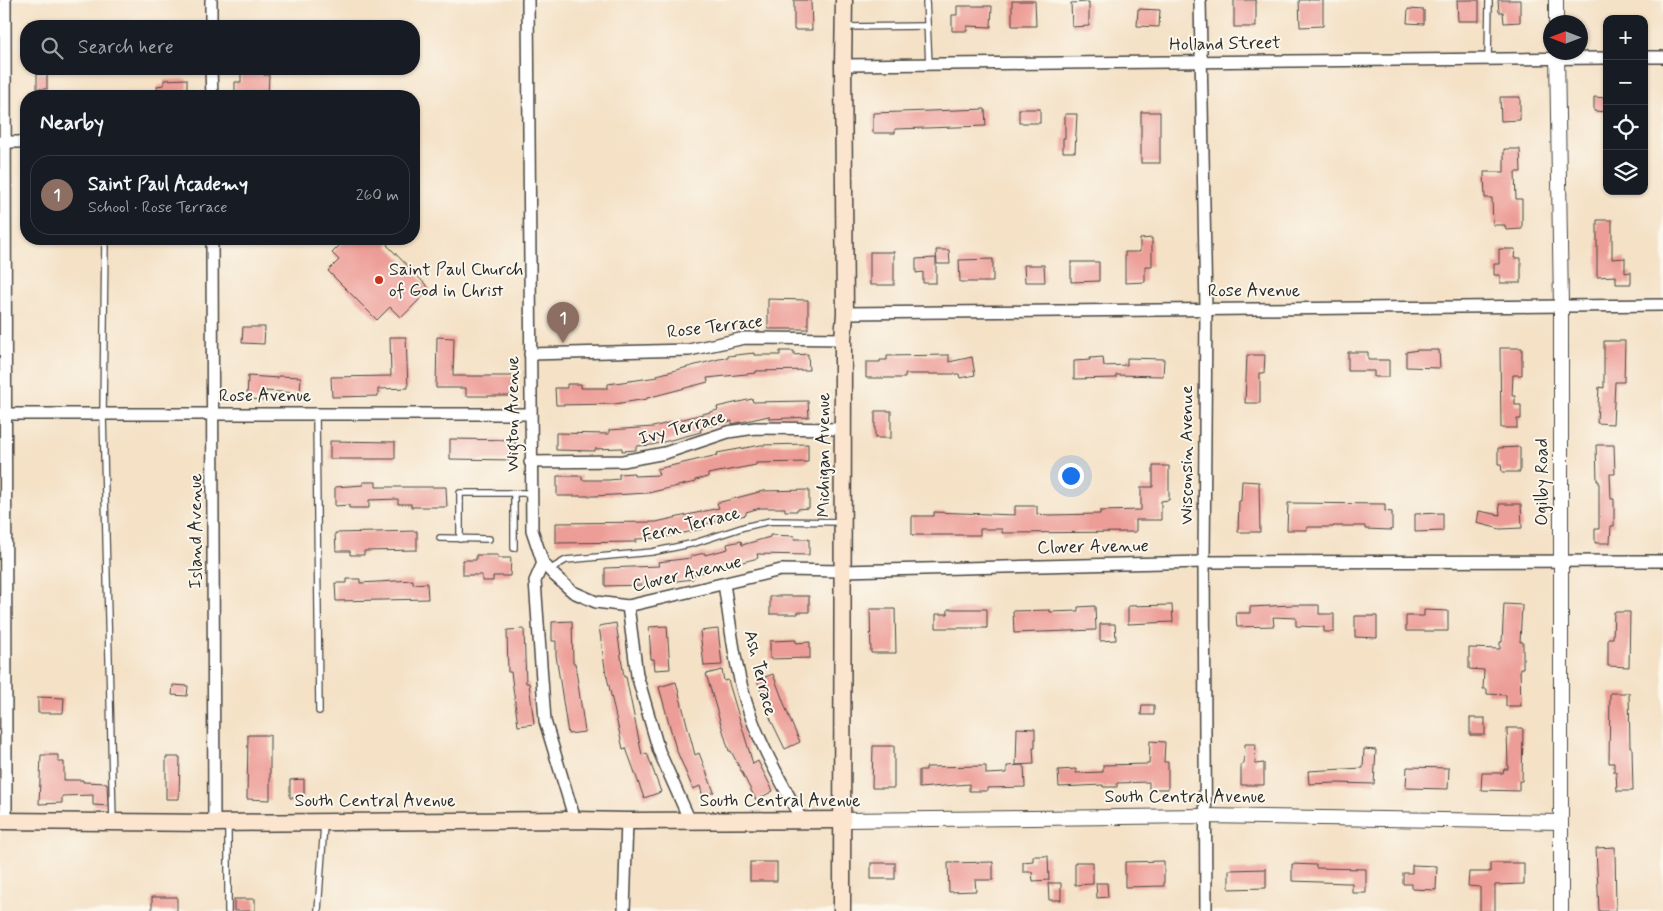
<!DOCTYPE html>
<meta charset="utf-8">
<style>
:root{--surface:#171b24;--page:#242831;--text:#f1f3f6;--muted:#9ea1a6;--line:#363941;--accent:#c8321e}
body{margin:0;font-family:Mynerve,sans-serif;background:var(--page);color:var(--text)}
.controls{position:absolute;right:15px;top:15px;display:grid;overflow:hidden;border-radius:10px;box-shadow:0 1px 4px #0004}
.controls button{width:45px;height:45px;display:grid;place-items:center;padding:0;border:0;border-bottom:1px solid var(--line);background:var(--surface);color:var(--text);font:25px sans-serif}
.compass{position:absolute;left:1543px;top:15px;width:45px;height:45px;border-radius:50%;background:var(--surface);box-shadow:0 1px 4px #0004;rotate:270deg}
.you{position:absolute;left:1070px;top:475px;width:18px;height:18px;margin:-12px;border:4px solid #fff;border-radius:50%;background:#1a73e8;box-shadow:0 0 0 8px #1a73e833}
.badge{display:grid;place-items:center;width:32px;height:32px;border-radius:50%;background:var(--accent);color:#fff;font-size:16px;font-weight:700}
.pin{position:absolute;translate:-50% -41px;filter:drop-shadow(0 1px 2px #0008)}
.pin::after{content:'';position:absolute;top:26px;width:18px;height:15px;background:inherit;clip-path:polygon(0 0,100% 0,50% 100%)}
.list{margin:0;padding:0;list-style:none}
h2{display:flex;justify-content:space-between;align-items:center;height:65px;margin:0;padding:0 20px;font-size:21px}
h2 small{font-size:16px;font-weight:400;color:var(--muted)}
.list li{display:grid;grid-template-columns:32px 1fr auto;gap:15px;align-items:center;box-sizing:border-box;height:80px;margin:0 10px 10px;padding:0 10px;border:1px solid var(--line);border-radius:20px}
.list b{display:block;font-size:19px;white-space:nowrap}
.list p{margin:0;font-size:16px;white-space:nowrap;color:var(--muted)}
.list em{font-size:16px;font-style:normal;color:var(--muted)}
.icon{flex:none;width:28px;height:28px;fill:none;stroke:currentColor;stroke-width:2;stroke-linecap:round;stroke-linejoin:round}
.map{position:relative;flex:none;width:1663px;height:911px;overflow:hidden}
.search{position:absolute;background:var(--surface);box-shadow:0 1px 4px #0004;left:20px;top:20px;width:400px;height:55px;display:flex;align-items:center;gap:12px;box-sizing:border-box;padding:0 18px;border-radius:20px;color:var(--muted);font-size:19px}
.panel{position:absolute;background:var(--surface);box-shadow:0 1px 4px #0004;left:20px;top:90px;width:400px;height:155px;border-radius:20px}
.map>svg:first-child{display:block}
.building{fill:#ed9d97}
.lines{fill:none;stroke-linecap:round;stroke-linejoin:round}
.service-casing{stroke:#494642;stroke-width:8}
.minor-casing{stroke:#494642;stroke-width:14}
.tertiary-casing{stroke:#494642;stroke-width:16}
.secondary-casing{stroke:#494642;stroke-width:19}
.service{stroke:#fff;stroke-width:5.5}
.minor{stroke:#fff;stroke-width:11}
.tertiary{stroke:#fff;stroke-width:14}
.secondary{stroke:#fce5cf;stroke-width:16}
.poi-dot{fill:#c8321e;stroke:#fbf7ec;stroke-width:2}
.labels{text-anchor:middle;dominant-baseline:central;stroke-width:4;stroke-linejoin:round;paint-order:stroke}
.street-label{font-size:18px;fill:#2b2b2b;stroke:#fbf7ec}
.poi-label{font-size:18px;fill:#2b2b2b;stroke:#fbf7ec;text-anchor:start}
</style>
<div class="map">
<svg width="1663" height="911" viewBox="0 0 1663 911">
<rect width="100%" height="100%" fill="#fbf7ec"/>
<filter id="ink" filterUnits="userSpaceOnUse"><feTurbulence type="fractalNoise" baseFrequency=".02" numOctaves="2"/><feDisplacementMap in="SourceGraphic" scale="10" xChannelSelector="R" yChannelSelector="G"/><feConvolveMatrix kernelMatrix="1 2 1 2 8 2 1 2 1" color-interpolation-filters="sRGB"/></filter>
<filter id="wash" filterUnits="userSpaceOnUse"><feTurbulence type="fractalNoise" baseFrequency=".0096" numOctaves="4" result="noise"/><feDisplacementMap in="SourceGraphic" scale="20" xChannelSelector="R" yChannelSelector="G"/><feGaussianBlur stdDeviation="1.12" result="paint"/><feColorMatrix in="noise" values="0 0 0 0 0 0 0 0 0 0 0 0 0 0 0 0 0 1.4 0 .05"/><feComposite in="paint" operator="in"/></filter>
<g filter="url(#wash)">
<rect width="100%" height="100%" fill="#f4e1c6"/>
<g id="blocks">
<g class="building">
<path d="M794,0H811L812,30H794Z"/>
<rect x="1234" y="0" width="22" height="27"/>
<path d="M1299,0H1323V26L1300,27Z"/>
<path d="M1457,0H1479V21H1458Z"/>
<path d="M1498,0H1520V22L1504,23L1503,12H1499Z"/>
<path d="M1012,1H1035L1036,26H1012Z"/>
<path d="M1089,2V26L1072,27L1071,3Z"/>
<path d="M957,6H992L991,27L967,26V31H952V15H957Z"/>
<path d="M1138,9L1160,10L1159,27L1137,26Z"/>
<path d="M1408,9L1424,10V24L1407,23Z"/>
<path d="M241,69H264V75H269L268,96H235V82H241Z"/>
<rect x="37" y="74" width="10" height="15"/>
<path d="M187,79V96H158L157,86L164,85V80Z"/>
<path d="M1500,97H1520V120L1501,121Z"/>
<path d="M1594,97L1607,98V112L1594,111Z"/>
<path d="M985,109L986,126L895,129V133H873V113Z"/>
<rect x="1019" y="109" width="21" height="14"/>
<rect x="1141" y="112" width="19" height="51"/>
<path d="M1065,114H1077L1075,152H1063V138H1065Z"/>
<path d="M1504,149H1520L1521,172H1515L1516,199H1522V229L1506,230L1505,225H1493L1492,198H1485L1484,172H1504Z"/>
<path d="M1597,220H1612V259L1625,258V273L1631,272V284H1616V276L1597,277Z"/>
<path d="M1152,238V266H1145V282L1125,283V252H1140V239Z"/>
<path d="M346,239H393L387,245L430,289L401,318L390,307L377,320L328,271L339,260L332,253Z"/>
<path d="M1499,249H1515L1514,258H1521V283H1500V275H1494V264H1499Z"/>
<path d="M936,250H949L950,264H937Z"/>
<rect x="870" y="252" width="24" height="33"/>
<path d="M936,258V283H923V272L916,273V259Z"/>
<path d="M993,259V282H960L959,260Z"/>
<path d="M1071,262H1099V281L1071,282Z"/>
<path d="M1024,265H1044L1045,282H1025Z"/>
<path d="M768,299L808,300V329H768Z"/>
<path d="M243,327H265L264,344L242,343Z"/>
<path d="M390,337H406L408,388L378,389V396L332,397L331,377L391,376Z"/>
<path d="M437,337L454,338L453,376H515V396H466V388H436Z"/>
<path d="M1604,341H1625L1624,382H1615L1613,424L1597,423L1599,387L1604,388Z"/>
<path d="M1500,348H1522V375H1513L1512,396H1515V405H1521V419H1517V428H1501Z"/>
<path d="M1418,350H1439L1440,368L1406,367V352Z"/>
<path d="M780,351H794V355L808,354L809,370L756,371V373L707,378L708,382L647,398V399L614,404L556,405L555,388H567V384H581V388H608V384L658,377L657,375L719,359L728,358V356L754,353V355H780Z"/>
<path d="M1348,352H1368V360H1389V377H1374V371H1348Z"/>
<path d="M949,355V362L972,357L975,375L960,378L959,374H905V378H866V362H880V360H887V356Z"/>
<path d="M1247,355H1265L1264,373H1260V403H1245Z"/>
<path d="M1103,357L1104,366L1127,365V358L1164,359L1163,376L1116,375V378L1074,379V361L1090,360V358Z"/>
<path d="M248,376L278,378V376L301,377L300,393L265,391V400L247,399Z"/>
<path d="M752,399L753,402L808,401L809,417L769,419V416L732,424V421L708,426L700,429L701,432L652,445L636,446V450L622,451V448L595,449V451L556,450V433L609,434V430L653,427L718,410L717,407Z"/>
<rect x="875" y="411" width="16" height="27"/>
<path d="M450,439L515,440V460L450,459Z"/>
<path d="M330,441L395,442V459H330Z"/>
<path d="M808,444V462L756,463V465L708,474V477L695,480V482L648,493L595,496H557V476H582V480H609L619,479V474L634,473V476L659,475L657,469L718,455L717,453L761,445Z"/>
<path d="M1596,445H1614L1615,474H1610L1611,499H1614V526H1611L1610,543H1595V529H1599V481H1597Z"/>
<path d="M1520,447V472H1502L1501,464H1498V448Z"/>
<path d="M1153,466H1169V500L1161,501V520H1136V532L1002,533V529H980V535H912V516H934V512L1015,515V506H1037V514L1049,515L1100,514V511L1141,510V487H1153Z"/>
<path d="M1242,481L1259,482L1260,532H1238L1239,501H1241Z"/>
<path d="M363,482H376V487H446L447,507H411V504H398V499L369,500V508H349V505L335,506V487L363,485Z"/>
<path d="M809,490V508L797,509V511H785V508H760L746,512V515L701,525L702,529L661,538L636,539V542L556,543V523L656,522L719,508L717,503L763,491Z"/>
<path d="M1288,503L1385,504V511L1392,512V530L1365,529V526H1333V527H1307V530H1287Z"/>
<path d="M1499,504H1521L1522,528L1500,529L1477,523L1479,511L1500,515Z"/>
<path d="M1443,513V531L1415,532V514Z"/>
<path d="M417,531V550L364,551V555H350V551H336L335,533Z"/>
<path d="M770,535L795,536L794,539H809V555L757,554L758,558L693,575V579L645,585L605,586V568L659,566L658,562L691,558V556L705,553V555L728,549L727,544L741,541L742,545L770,537Z"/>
<path d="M476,555H498V558H511L510,576H493V581H482V575H463V560H476Z"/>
<path d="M347,579H360V583L413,580V584L427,583L428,599L336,601L335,583H347Z"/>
<path d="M770,596H809V612H798V614H770Z"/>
<path d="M1504,604L1522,605L1520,642H1523V668H1520L1521,706H1506V695L1487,694V689H1483L1484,670L1469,669V648L1500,649V642H1502Z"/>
<path d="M1172,605L1173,622L1128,624V606Z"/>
<path d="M1292,605H1319V614H1334V632H1324V627L1296,626V618L1273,617L1274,626L1237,627L1236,613H1250V607Z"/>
<path d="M1095,606L1096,630L1014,633L1013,611L1050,610V612L1078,611V607Z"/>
<path d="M870,609H895L896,653H871Z"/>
<path d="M948,609H987V628H936V614H948Z"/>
<path d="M1424,610L1448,611V631H1406V616H1424Z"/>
<path d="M1614,612H1630L1629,667L1608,666V638H1613Z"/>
<path d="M1355,616H1377V638L1355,637Z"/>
<path d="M572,621L573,663H575L585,732L568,734L556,655V641H552V622Z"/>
<path d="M616,623L624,677H626L642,755L647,753L661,792L644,798L626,748L623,749L605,668L599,626Z"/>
<path d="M1100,624H1115L1116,640L1100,641Z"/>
<path d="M667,626L670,669L655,670L654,659H651L649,627Z"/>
<path d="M524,629L526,683H529L534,724L518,726L511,672H508L507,630Z"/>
<path d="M718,629L722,665L704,666L700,631Z"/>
<path d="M796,640V643L810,642V658L770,659V641Z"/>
<path d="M722,670L724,681L728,680L753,764L758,761L773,791L756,800L731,751H729L706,674Z"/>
<path d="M773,674L791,722L800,742L785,749L771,720L757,680Z"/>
<path d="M676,682L695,755L699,753L714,792L703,797L700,786L693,789L676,749L659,687Z"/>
<path d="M173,685L188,686L187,696L172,695Z"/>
<path d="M1610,693H1629L1630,747H1632L1633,791H1617L1616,772H1614V763H1609Z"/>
<path d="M38,697L64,698L63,713H38Z"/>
<path d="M1142,705H1154V715H1141Z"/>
<rect x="1470" y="718" width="15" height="17"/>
<path d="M1017,728L1035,729V748H1033L1034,764L1016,765Z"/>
<path d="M1507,728H1523L1522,781H1519V791L1481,790L1482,773H1503L1504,769H1508Z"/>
<path d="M248,735H270V800L247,799Z"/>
<path d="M1150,741L1165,742L1164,762H1168V789H1149V782L1117,783V787H1103V785L1059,787L1058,770L1076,769V773L1103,772V765L1149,764Z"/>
<path d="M1245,744H1256L1255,764L1264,763V785H1241V764H1244Z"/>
<path d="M873,746H894V788H872Z"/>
<path d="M1364,749L1376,750L1374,784L1336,783L1309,784L1308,771L1363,768Z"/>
<path d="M41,755H58V762H64V780H83V782L107,783L108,806L93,805V795L62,796V803L39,804Z"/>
<path d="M166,757H180L179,799H166Z"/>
<path d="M1024,765L1025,787L987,788V791H969V784L919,788V770H926V767L986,766V774L1007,773V766Z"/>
<path d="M1407,767L1449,768L1448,789L1406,788Z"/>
<path d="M304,779V797L290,798V780Z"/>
<path d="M1615,847L1616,911H1599L1596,848Z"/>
<path d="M1033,856H1048L1049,880L1033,881L1032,872H1023V862L1033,861Z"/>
<path d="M1164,861V886L1125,887V862Z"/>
<rect x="750" y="862" width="27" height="19"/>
<path d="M993,862V880H975L976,891L949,892L948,863Z"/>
<path d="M1075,862H1093V884L1075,885Z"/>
<rect x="871" y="863" width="24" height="16"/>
<path d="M1490,863H1524V884L1495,885V911H1480V887L1468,886L1469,872H1490Z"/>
<path d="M1292,864L1316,865V868L1366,869V893H1352V883H1347L1292,881Z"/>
<path d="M1412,865L1437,866L1436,890L1412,889V884H1403V873H1412Z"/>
<path d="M1266,869V888L1229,889V870Z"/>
<path d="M1048,883H1061V900H1049Z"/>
<path d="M1096,883H1107L1108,897L1097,898Z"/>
<rect x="152" y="897" width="25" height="14"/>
<rect x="234" y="899" width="21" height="12"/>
</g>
</g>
</g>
<g filter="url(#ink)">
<use href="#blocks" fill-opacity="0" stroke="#494642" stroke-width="1"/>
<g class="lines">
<g class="service-casing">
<g id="service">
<path d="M926,0L929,65"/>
<path d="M844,27L927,26"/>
<path d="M1488,59L1489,0"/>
<path d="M105,239L103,414L113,821"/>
<path d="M316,414L319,711"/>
<path d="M514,493V548"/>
<path d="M440,538L489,539"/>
<path d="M460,539V493H531"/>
<path d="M549,570L566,560L652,552L695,543L744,527L770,521L842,522"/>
<path d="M228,911V826"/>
<path d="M318,911L324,824"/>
</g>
</g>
<g class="minor-casing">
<g id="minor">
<path d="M5,0L6,821"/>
<path d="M211,0V26"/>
<path d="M528,0L532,530L543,563L535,581L545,721L575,820"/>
<path d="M1200,0L1206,309L1204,562L1206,911"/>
<path d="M1644,57H1663"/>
<path d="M843,65L1607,58"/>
<path d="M211,69L212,96"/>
<path d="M0,142H26"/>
<path d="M212,239L214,823"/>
<path d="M845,313L1663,305"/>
<path d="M530,354L689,350L745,338L843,339"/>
<path d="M0,414H530"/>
<path d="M530,462L623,461L665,453L728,432L755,428L844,429"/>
<path d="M543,563L555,576L573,592L596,602L628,606L781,570L843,571L1204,562L1663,561"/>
<path d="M724,584C731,627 735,673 750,714C763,751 784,786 802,821"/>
<path d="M628,606L637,675L659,751L690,821"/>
<path d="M624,911L627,821"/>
</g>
</g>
<g class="tertiary-casing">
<g id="tertiary">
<path d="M1556,0V22"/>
<path d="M1557,52L1561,306V911"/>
<path d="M842,820L1206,816L1561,822"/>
</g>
</g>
<g class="secondary-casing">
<g id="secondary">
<path d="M0,821L214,823L575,820L627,821L842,820"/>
<path d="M842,911L843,339L845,313L843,65L844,0"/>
</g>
</g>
<use href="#service" class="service"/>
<use href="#minor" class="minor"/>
<use href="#tertiary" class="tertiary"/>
<use href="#secondary" class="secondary"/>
</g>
</g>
<circle class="poi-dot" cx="379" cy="280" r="5"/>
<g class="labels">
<g class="street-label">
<text transform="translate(1225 44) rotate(-1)">Holland Street</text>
<text x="1254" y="291">Rose Avenue</text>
<text transform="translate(715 327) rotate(-7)">Rose Terrace</text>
<text x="265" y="396">Rose Avenue</text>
<text transform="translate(513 414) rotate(-90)">Wigton Avenue</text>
<text transform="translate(682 428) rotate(-15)">Ivy Terrace</text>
<text transform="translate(824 455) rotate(-90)">Michigan Avenue</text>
<text transform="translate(1187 455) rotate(-90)">Wisconsin Avenue</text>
<text transform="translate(1542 482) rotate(-90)">Ogilby Road</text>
<text transform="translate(691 525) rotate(-14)">Fern Terrace</text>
<text transform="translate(196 531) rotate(-90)">Island Avenue</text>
<text transform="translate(1093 547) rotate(-1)">Clover Avenue</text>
<text transform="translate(687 574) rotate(-13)">Clover Avenue</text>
<text transform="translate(760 673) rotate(76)">Ash Terrace</text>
<text x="1185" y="797">South Central Avenue</text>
<text x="375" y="801">South Central Avenue</text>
<text x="780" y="801">South Central Avenue</text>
</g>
<g class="poi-label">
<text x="389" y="270">Saint Paul Church<tspan x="389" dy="21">of God in Christ</tspan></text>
</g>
</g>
</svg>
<div class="controls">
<button>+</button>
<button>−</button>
<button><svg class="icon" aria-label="locate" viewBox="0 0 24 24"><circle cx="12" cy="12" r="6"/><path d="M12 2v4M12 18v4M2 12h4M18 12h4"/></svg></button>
<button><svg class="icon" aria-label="layers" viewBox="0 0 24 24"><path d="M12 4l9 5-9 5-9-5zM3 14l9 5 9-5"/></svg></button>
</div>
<svg class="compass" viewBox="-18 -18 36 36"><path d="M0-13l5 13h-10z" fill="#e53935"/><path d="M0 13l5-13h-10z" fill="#9ea1a6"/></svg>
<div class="you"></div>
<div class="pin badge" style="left:563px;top:343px;background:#8d6e63">1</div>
<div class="search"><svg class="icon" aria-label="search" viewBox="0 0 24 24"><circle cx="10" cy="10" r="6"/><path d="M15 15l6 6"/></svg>Search here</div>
<section class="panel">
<h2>Nearby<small></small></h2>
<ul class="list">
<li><span class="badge" style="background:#8d6e63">1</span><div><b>Saint Paul Academy</b><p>School · Rose Terrace</p></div><em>260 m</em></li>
</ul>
</section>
</div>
